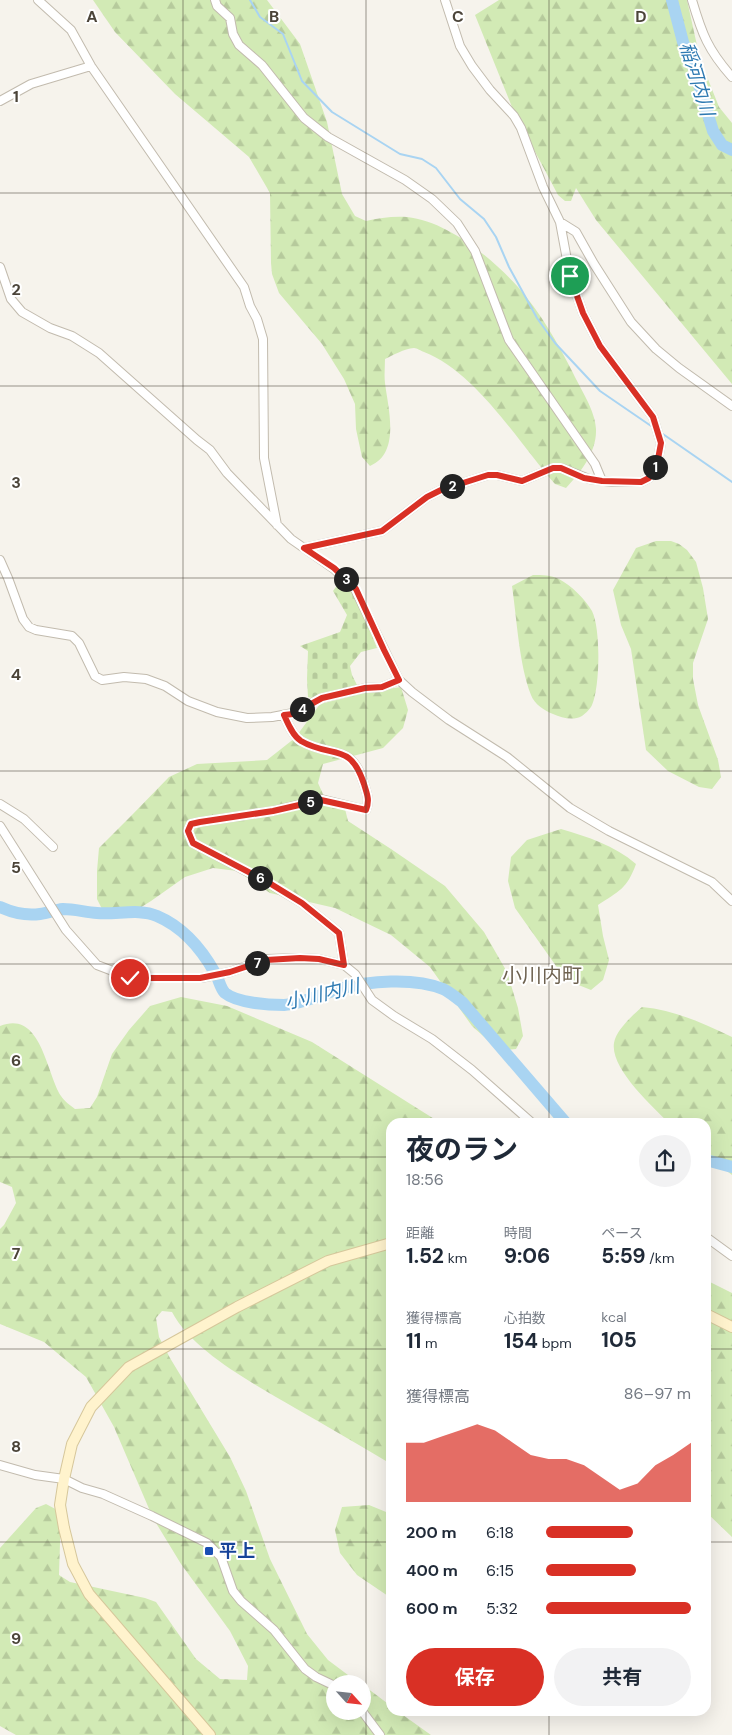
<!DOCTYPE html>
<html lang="ja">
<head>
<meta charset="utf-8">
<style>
	:root { --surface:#fff; --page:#f2f2f3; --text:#1f2937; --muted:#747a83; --accent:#d93025 }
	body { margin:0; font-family:"DM Sans","Noto Sans JP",sans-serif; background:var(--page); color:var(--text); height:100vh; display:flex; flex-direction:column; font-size:19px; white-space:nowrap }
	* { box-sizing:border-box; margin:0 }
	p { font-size:16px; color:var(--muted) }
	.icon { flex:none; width:28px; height:28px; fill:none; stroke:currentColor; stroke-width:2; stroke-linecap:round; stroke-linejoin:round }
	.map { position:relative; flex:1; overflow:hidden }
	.details { position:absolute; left:386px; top:1118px; width:325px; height:598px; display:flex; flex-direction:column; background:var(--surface); border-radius:15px; box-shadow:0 5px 20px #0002 }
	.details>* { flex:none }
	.needle { width:32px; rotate:117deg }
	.fabs { position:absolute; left:326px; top:1675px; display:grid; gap:10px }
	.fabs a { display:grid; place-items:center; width:45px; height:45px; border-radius:50%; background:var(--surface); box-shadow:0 5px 20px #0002; font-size:25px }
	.pin { position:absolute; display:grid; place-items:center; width:42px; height:42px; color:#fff; margin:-21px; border:2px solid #fff; border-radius:50%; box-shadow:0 1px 5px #0007 }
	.km { position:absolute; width:25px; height:25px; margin:-12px; border-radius:50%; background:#222; color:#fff; font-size:14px; line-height:25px; text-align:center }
	.round { display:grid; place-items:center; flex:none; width:52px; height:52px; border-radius:26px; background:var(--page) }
	.overview { display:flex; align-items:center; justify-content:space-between; height:85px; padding:0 20px }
	h1 { font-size:28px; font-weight:700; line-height:38px }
	.stats { display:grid; grid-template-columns:repeat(3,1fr); gap:8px; height:85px; padding:5px 20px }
	.stats div { display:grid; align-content:center }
	.stats b { font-size:21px; font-weight:700 }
	.stats small { font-size:14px; font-weight:400 }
	.stats p { font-size:14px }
	.chart { height:140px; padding:10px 20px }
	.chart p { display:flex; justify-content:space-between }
	.chart svg { width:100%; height:90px; margin-top:5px; fill:var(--accent); opacity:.7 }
	.cta { display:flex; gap:10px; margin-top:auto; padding:10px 20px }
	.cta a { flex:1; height:58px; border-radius:30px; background:var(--accent); color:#fff; font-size:20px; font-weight:700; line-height:58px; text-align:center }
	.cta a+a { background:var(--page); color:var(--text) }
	ul { padding:0 20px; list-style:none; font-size:16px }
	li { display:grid; grid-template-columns:80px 60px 1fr; align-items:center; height:38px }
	li i { height:12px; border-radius:6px; background:var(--accent) }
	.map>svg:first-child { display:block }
	.forest { fill:url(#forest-firs) }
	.cemetery { fill:url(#cemetery-stones) }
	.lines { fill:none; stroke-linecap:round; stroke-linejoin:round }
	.stream { stroke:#a9d4f2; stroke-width:2 }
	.river { stroke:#a9d4f2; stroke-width:12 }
	.street-casing { stroke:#c2bbae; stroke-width:10 }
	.secondary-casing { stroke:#d6c79b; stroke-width:12 }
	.street { stroke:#fff; stroke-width:8 }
	.secondary { stroke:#fff3cd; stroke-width:10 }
	.route-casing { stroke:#fff; stroke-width:10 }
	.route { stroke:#d93025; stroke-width:6 }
	.grid { fill:none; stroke:#4b4439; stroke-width:1; stroke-opacity:0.55 }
	.transit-dot { fill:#1a4fb4; stroke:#fff; stroke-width:2 }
	.labels { text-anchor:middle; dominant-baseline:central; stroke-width:4; stroke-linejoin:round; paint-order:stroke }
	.transit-label { font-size:18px; font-weight:bold; fill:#164399; stroke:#fff; text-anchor:start }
	.water-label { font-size:19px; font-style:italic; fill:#2e7ab2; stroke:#fff }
	.quarter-label { font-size:20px; fill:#6e6250; stroke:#fff }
	.grid-label { font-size:16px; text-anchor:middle; font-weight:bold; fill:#4b4439; stroke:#fff; stroke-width:4; stroke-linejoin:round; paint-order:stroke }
</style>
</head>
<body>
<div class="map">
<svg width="732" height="1735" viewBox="0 0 732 1735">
	<defs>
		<pattern id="forest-firs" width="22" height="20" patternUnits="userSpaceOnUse" patternTransform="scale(1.25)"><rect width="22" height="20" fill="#d2eab5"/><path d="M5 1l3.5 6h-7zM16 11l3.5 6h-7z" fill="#b6ca9c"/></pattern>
		<pattern id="cemetery-stones" width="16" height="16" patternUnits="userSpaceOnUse" patternTransform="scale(1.25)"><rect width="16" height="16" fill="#d2eab5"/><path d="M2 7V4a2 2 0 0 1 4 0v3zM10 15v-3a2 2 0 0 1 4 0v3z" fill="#b6ca9c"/></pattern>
	</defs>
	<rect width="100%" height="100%" fill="#f6f3ec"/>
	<path class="forest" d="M93,0H267L300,44L327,122L342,194L355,216L366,221C379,218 393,216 407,217C447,221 492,258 518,287C540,312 558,343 573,373C581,390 595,410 596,429C597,452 580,473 566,488L555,484C519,443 476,372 424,352C421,351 417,348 414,348C404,349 393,355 385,359C385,367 384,375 385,383C388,408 401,453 370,466L362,457L356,429L355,404L344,379L322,344L279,293L272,274L271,263L270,193L249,157L175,94L115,32Z
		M499,0H687L700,59L719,107L732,123V384L596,220L576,188L571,201H565L558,195L514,112L475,15Z
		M656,541H671L679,544L687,550L696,562L703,588L708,619L693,663V679L698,705L718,760L721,777L712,789L699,787L668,771L646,750L631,649L621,625L613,590L636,548Z
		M533,575C542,575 551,575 559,579C572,586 585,599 592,611C601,629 600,687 592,705C591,708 585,714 582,716C573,721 562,718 553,714C545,711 534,704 531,695C519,664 517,620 512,586Z
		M401,687L408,710L403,728L383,748L323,764L318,783L327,803L344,805L348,821L391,849L445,886L484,932L507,972L518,1008L523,1036L516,1049L504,1050L491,1043L472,1026L430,967L391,935L335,908L270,893L237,871L213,868L185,877L151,901L124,918L106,917L97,899V871L99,848L131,816L169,777L197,764L267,760L295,738L320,704L373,691Z
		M561,829C588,837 614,845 636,864C627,889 619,891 598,905L603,936L609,960L603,980L591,990L566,980L515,908L508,881L511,857L527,840Z
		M181,997L227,1006L312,1042L439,1122H391V1464C359,1445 327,1426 295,1408C256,1385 193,1352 172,1312L162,1311L156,1318L159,1337L170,1358L230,1457L246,1491L270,1559L307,1634L328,1660L360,1684H335V1711H362L363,1685L391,1706V1710H396L431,1735H16L0,1726V1548L36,1508L46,1504L61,1512L59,1575L70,1582L145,1598L156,1602L196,1659L220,1679L247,1680L248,1666L230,1631L181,1564L153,1518L114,1427L86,1377L44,1342L0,1324V1229L4,1225L16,1203L12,1187L0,1182V1026C41,1009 46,1072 61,1096C64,1101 70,1105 75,1109L90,1108L97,1097L112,1054L129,1030L150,1006Z
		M642,1007C674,1010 703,1023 732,1037V1175L706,1155V1122H668C652,1106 610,1068 614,1043C616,1030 633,1015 642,1007Z
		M706,1280L732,1293V1537L706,1512Z
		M369,1505L391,1514V1598L357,1575L340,1553L335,1530L342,1507Z"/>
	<path class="cemetery" d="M341,580L359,602L377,648L361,652L350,666L352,675L358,687L315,699L308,697L307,679L308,651L300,646L340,632L347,615L333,591Z"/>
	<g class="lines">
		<path class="stream" d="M250,0L260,17L283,34L302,81L332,112L400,154L422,159L436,168L460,199L484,219L496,237L509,267L537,318L555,343L600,391L654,428
			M660,432L732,482"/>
		<path class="river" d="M672,0L683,42L693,66L713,131L722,145L732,150
			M0,907C13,913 26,916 40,914C48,913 55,910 63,909C74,909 85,912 97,913C116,915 139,908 157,916C183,927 201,948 215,973C219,979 220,988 225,993C237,1003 269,1005 284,1005C303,1004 321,994 339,989C368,981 414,977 443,989C450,992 456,998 462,1002L565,1122
			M706,1160L732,1167"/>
		<defs>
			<path id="street" d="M38,0L71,30L91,66L244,287L250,306L257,319L263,339L264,458L277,525
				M215,0L217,6L230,18L233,34L239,45L262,65L304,118L328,137L405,180L432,199L457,223L475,251L509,340L595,464L602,481
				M692,0C702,34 708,50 732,77
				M0,101L31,84L91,66
				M560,222L576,232L594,264L631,322L656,349L679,368L732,406
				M0,267L11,299L22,312L50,328L72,336L99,353L197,440L210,450L227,473L291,539L334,569L355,589L396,674L399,680L412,692L449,720L507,757L570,808L609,831L712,882L732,901
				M304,548L382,531L427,497L441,490L488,475H497L522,481L553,468H561L589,479L612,482H641L649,478L658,459L661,443L653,417L600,346L583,313L570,276L560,222L543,187L521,128L514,116L490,90L472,66L460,46L445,0
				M0,560L8,578L23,619L29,627L36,630L72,636L79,643L95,676L102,680L124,677L146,679L165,686L188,701L217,712L247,718L272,717L293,713L322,698L365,688L382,687L399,680
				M284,715C288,724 293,736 301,741C332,759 351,741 364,784C367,794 370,800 366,810L321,799L273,811L200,822L191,824L188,831L193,843L265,881L302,903L339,933L344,965
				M0,804L24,819L53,847
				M0,826L66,930L97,965L131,978H201L230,972L266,959L300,958L319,959L344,965L355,974L372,1000L394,1016L432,1039L472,1070L531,1122
				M706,1237L732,1256
				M0,1465L35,1475L64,1479L82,1488L103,1494L152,1516L207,1543L221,1557L233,1591L241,1601L274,1630L305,1669L316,1677L335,1686
				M362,1711L380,1735"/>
			<path id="secondary" d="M706,1314L732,1327
				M210,1735L89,1594L73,1564L64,1528L60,1505L64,1479L72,1444L91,1407L129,1367L237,1307L328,1261L391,1243"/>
		</defs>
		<use href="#street" class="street-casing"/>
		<use href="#secondary" class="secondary-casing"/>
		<use href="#street" class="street"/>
		<use href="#secondary" class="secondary"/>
	</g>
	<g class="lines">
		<defs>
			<path id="route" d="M130,978H200L230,972L266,960L300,958L319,959L344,965L339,933L302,903L266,881L193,843L188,831L191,824L200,822L273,811L321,800L366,810C370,800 367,794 364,784C350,741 332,759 301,741C293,736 288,724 284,715L293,714L322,698L365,688L382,687L399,680L384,650L356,589L334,568L304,548L382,531L427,497L441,490L488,475H497L522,481L553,468H561L584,478L602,481L641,482L649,478L658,459L661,443L653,417L600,346L583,313L570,276"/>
		</defs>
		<use href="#route" class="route-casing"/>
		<use href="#route" class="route"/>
	</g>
	<path class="grid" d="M183,0V1735M366,0V1735M549,0V1122M0,193H732M0,386H732M0,578H732M0,771H732M0,964H732M0,1157H391M706,1157H732M0,1349H391M706,1349H732M0,1542H391M706,1542H732M549,1710V1735"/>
	<rect class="transit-dot" x="204" y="1546" width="10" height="10" rx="2.5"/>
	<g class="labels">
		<g class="transit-label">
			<text x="219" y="1551">平上</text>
		</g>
		<g class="water-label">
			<text transform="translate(697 79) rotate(73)">稲河内川</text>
			<text transform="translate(322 994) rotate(-13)">小川内川</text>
		</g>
		<g class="quarter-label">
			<text x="542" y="975">小川内町</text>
		</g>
	</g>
	<g class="grid-label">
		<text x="92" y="22">A</text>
		<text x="274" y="22">B</text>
		<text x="458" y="22">C</text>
		<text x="641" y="22">D</text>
		<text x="16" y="102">1</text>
		<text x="16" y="295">2</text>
		<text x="16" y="488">3</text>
		<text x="16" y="680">4</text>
		<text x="16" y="873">5</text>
		<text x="16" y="1066">6</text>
		<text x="16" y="1259">7</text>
		<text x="16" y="1452">8</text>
		<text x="16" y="1644">9</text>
	</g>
</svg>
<div class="fabs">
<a><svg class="needle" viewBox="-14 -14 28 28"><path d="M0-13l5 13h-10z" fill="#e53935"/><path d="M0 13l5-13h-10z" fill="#747a83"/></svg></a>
</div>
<div class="pin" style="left:570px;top:276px;background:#1e9e55"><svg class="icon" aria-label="arrive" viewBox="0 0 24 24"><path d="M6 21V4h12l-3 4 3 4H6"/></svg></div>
<div class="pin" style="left:130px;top:978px;background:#d93025"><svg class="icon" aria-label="check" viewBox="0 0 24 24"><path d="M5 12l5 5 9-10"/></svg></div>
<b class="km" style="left:655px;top:467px">1</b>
<b class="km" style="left:452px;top:486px">2</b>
<b class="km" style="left:346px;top:579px">3</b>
<b class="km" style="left:302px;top:709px">4</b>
<b class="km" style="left:310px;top:802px">5</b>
<b class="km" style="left:260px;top:878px">6</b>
<b class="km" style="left:257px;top:963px">7</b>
<section class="details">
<div class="overview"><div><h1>夜のラン</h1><p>18:56</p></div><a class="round"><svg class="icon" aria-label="share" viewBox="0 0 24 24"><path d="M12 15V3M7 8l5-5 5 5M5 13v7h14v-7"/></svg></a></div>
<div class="stats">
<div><p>距離</p><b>1.52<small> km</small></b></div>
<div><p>時間</p><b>9:06</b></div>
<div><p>ペース</p><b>5:59<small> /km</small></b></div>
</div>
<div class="stats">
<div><p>獲得標高</p><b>11<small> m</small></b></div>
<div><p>心拍数</p><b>154<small> bpm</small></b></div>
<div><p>kcal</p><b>105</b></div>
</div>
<div class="chart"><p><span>獲得標高</span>86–97 m</p>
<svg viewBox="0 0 160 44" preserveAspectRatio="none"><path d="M0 44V15L10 15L20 12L30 9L40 6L50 9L60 15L70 21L80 23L90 23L100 26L110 32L120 38L130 35L140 26L150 21L160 15V44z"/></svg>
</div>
<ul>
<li><b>200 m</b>6:18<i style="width:60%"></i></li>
<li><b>400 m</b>6:15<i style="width:62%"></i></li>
<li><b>600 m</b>5:32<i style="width:100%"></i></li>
</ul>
<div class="cta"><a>保存</a><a>共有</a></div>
</section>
</div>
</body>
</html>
